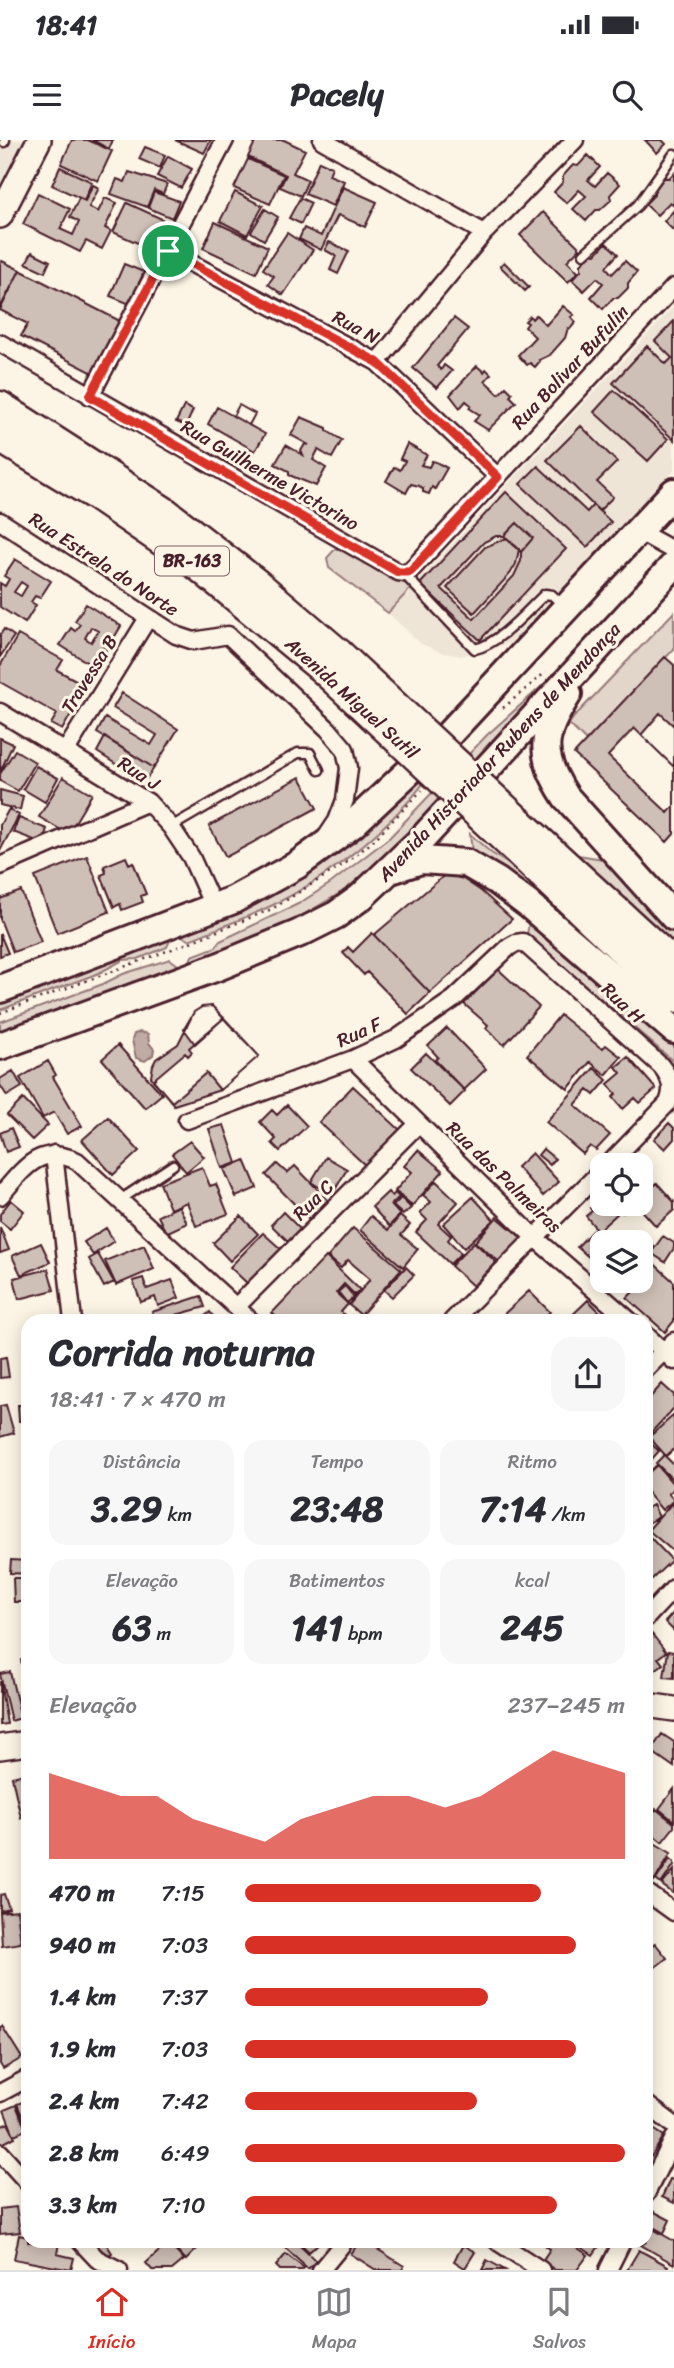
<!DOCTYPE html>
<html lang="pt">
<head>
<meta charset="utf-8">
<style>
	:root { --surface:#fff; --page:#f7f7f7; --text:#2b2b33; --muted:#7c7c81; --line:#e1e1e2; --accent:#d93025 }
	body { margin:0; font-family:Sriracha,sans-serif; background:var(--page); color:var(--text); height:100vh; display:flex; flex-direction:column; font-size:26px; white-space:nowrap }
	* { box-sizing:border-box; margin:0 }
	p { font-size:23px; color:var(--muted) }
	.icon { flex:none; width:38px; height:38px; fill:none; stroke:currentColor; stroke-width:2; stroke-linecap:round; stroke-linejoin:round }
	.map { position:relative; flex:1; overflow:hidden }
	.details { position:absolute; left:21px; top:1174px; width:632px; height:934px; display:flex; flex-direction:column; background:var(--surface); border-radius:21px; box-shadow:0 4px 18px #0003 }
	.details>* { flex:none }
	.buttons { position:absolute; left:590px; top:1013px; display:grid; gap:14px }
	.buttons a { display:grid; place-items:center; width:63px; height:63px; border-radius:14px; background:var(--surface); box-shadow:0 4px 18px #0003; font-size:35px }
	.pin { position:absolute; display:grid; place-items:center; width:60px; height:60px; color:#fff; margin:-30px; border:4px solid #fff; border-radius:50%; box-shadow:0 2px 7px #0007 }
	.round { display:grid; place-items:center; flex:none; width:74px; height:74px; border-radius:21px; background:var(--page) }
	.headline { display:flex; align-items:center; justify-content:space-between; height:119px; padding:0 28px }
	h1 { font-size:38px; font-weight:700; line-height:52px }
	.metrics { display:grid; grid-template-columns:repeat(3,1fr); gap:10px; height:119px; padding:7px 28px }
	.metrics div { display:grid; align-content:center; border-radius:18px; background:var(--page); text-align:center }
	.metrics b { font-size:35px; font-weight:700 }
	.metrics small { font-size:19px; font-weight:400 }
	.metrics p { font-size:19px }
	.chart { height:196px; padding:14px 28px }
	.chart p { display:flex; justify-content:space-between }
	.chart svg { width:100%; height:126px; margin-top:7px; fill:var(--accent); opacity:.7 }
	ul { padding:0 28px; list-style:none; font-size:23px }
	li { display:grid; grid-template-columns:112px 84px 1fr; align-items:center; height:52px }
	li i { height:18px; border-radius:9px; background:var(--accent) }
	.status { display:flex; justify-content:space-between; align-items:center; height:49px; padding:0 35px; background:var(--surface); direction:ltr }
	.status svg { height:19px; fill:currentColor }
	header { display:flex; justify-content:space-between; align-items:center; height:91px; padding:0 28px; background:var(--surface); font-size:32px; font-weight:700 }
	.tab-bar { display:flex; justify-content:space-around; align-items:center; height:98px; border-top:2px solid var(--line); background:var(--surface); font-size:19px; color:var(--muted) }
	.tab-bar a { display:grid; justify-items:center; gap:4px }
	.tab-bar .on { color:var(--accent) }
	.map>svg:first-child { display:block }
	.built { fill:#eee5d7 }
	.green { fill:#e2d5ca; stroke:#967a7a; stroke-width:2 }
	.water { fill:#c0aca5; stroke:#917474; stroke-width:2 }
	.building { fill:#cfc0b7; stroke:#4a1f2b; stroke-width:2; fill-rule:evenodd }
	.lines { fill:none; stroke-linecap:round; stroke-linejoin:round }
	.lane-casing { stroke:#4a1f2b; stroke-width:13 }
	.street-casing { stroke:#4a1f2b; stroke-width:21 }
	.secondary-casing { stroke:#4a1f2b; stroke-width:28 }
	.primary-casing { stroke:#4a1f2b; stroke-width:32 }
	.highway-casing { stroke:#4a1f2b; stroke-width:35 }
	.path { stroke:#4a1f2b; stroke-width:2.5; stroke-dasharray:2 5; stroke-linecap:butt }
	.lane { stroke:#fcf5e5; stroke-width:8 }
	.street { stroke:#fcf5e5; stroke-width:16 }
	.secondary { stroke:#fcf5e5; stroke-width:23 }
	.primary { stroke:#fcf5e5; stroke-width:26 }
	.highway { stroke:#fcf5e5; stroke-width:30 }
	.highway-bridge-casing { stroke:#4a1f2b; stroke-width:35; stroke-linecap:butt }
	.highway-bridge { stroke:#fcf5e5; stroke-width:30 }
	.route-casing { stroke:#fff; stroke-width:14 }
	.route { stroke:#d93025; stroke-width:9 }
	.labels { text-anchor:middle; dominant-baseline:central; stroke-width:6; stroke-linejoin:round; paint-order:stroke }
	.shield { fill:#fcf5e5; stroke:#7f5f63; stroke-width:2 }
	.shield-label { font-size:18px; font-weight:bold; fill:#4a1f2b }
	.street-label { font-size:19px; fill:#4a1f2b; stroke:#fcf5e5 }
</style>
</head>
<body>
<div class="status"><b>18:41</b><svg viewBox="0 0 49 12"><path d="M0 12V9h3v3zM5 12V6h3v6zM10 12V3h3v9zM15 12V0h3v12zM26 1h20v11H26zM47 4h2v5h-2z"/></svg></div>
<header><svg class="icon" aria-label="menu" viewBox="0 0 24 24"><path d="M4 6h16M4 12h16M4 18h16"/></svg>Pacely<svg class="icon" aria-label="search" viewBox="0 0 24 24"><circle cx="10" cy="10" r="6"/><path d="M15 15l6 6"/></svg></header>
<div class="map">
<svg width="674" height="2130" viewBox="0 0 674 2130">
	<rect width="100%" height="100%" fill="#fcf5e5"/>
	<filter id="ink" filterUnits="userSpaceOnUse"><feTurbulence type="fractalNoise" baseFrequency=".0143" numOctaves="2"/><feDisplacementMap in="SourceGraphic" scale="14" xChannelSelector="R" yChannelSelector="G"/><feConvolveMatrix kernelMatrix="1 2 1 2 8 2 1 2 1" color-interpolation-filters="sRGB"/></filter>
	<g filter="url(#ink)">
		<path class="built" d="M0,0H27L0,49Z
			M674,166V331L512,503L461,516L443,513L421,504L388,473Z"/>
		<path class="green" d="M335,409L345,410L412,447L388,473L329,428L327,418Z
			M674,472V509L586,601L569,584L574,577Z
			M610,475L437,666L388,715L342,752L291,782L189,823L192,816L216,807L220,801L298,764L331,743L390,697L487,595L552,537Z
			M456,600C441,620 426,641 410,660C372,701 324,740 273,765C246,778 217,789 189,800L180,795L216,780L338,711L397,661Z
			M470,694L490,712L528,737L634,838L472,713Z
			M572,714L609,720L674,789V813Z
			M530,775L674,895V922L527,795Z
			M171,798L167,807L138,819L123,820L99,833L0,870V863Z
			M170,819L178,825H182L0,892V882L103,844L123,834Z"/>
		<path class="water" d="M140,892L148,894L149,903L154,909L153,915L145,921L136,918L132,900L134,894Z"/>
		<path class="building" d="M72,0H88L112,11L98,41L61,24Z
			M92,0H113L109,9Z
			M175,0H211L204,13Z
			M256,0H284L305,10L293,33L308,40L301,56L280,47L286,35L248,17Z
			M645,0H662L666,4L657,13Z
			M145,7L165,15L160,28L139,19Z
			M588,15L600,27L588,40L595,46L607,33L620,44L610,55L611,60L600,70H596L586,81L573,69L586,56L579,50L567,63L554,52L563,42V36L573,25L578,26Z
			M168,16L192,29L181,48L157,36Z
			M248,19L284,35L270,64L234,48Z
			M319,21L332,27L329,35L344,41L333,66L305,54Z
			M60,27L92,42L84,60L52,45Z
			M129,32L167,44L163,54L154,50L147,67L111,54L117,39L125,42Z
			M674,33V66L670,62L657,75L645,64L654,55V48L664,38H669Z
			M93,45L99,48L89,67L98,72L105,58L117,63L105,88L111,91L102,109L86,101L80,112L23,84L38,53L70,69L60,89L73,95L79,82L70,77L79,58L85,61Z
			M343,47L377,62L365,87L338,75L321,110L299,99L304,88L321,96Z
			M154,52L179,61L172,78L148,68Z
			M235,52L263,66L247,95L220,81Z
			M300,58L311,63L301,84L289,78Z
			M127,63L162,79L149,108L113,92Z
			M265,69L278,77L264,100L251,92Z
			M674,70V91L664,81Z
			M543,72L580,108L567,121L578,132L568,142L520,95Z
			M215,82L268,107L256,133L203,108Z
			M287,93L313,110L283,155L268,144L274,136L263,129Z
			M329,102L349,111L338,134L330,130L336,116L325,110Z
			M606,103L618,114L606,127L612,134L625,121L637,132L628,143V148L618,158H613L603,169L591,157L603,143L597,138L584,151L572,140L581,130V124L590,113L596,114Z
			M32,112L50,121L45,132L26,123Z
			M2,121L20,130L0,168V125Z
			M504,122L529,147L525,151L500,126Z
			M124,124L144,132L130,164L110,156Z
			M20,130L120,181L93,233L21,196L28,184L0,170Z
			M563,166L574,175L571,177L576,182L570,189L568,188L565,198L550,215L539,220L540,221L535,227L530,223L527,225L518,215L535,197L525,187L528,183L525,181L530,176L532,179L536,175L546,185Z
			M454,178L468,189L437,226L441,230L444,225L452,231L437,248L413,228Z
			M674,181V300L613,243L647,206L666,224L672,218L655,201Z
			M477,226L484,232L486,229L491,234L485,241L499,254L506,247L512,253L510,256L516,262L488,290L474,281L480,275L469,268L471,265L466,261L460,268L450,255Z
			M614,250L668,299L648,321L594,272Z
			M239,265L255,274L249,285L265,294L255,311L208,284L217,267L233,276Z
			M239,265L255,274L249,285L233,276Z
			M184,266L193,270L186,286L176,282Z
			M301,277L327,288V291L342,300L332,318L318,310L313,320L326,328L316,346L289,335V331L275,324L286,305L303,315L301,311L305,304L309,305L291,295Z
			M581,286L617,322L597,342L613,357L599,371L547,320Z
			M407,304L427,315L421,325L429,327L432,321L436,322L447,328L435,349L432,347L429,354L423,352V348L419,346L411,344L406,353L386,341L393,329L395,327L400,330L405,321L400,319Z
			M538,326L587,372L593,365L611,382L587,407L520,344Z
			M506,352L566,409L480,500L420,444Z
			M517,383L533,398L521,412V421L514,436L474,479L441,448L484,402L496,396H504Z
			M517,383L533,398L521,412L504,396Z
			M507,398L519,409L516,424L510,434L474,473L447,448L485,407Z
			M15,419L51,441L40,458L35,456L31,462L36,465L25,483L0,467V443L5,446L9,439L4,436ZM21,442L27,446L21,456L14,452Z
			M86,464L121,486L111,503L106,501L102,507L106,510L96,528L60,505L71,488L75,491L80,484L75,481ZM91,487L98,491L91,502L85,498Z
			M4,489L14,496L0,517V495Z
			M18,495L63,520L57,530L87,546L62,590L51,584L57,574L0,542V526Z
			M665,517L674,525V694L667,702L574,614Z
			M122,553L178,589L154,628L97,593L105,578L151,605L157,595L113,568Z
			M660,573L674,586V627L641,595Z
			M634,588L674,627V666L668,673L608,616Z
			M105,597L154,628L144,642L97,612Z
			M0,598L13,604L0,632Z
			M15,610L35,622L18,651L0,641V634Z
			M36,626L58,638L45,662L23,649Z
			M63,637L92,654L68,694L39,677Z
			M300,637L317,668L226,717L209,686Z
			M0,650L23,656L20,670L0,665Z
			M9,669L19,675L0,711V685Z
			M19,678L47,689L42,703L13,692Z
			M87,716L109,772L57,793L35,737Z
			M126,717L129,724L133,722L146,754L141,756L143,762L122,770L120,764L114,767L101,735L106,733L104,726Z
			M446,734L463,739L481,751L512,779L430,853L374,795Z
			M21,751L41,802L13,812L0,779V759Z
			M372,793L430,853L408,874L367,832L364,835L343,813L348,807L353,812Z
			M0,794L8,813L0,816Z
			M498,829L539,867L504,905L486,888L488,885L464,864Z
			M212,866L259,916L220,950L174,965L151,937L153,925L156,919L178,904L194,872L202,867Z
			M212,866L224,878L195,904L184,889L194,872L202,867Z
			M560,875L602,909L606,905L621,917L606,935L590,922L568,949L527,915Z
			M224,878L259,916L220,950L206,933L172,962L153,940L185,913L188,916L192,912L189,908Z
			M447,888L486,929L464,950L435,920L438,917L428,906Z
			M118,905L162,954L145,968L102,919Z
			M426,913L465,951L450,966L411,928Z
			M628,917L656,949L640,963L635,958L623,969L613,957L616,954L608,944L621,933L616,927Z
			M48,921L56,935L53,937L82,986L67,994L54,972L43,978L20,938Z
			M594,928L607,940L594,955L588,950L575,965L610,995L596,1010L590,1006L583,1014L546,982Z
			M13,931L22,947L7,956L0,945V939Z
			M353,946L400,990L366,1026L319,982Z
			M23,959L48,985L32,1000L7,975Z
			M287,965L307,986L280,1011L272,1003L276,999L260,982L272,970L277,975Z
			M108,977L139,1011L113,1035L82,1000Z
			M669,983L674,988V999L665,1009L654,999Z
			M224,985L237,1023L222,1028L209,989Z
			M11,988L19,1007L6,1012L0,993Z
			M190,1001L204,1017L186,1032L172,1014Z
			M543,1009L555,1019L550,1025L538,1015Z
			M418,1010L443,1031L412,1066L395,1051L412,1032L404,1026Z
			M532,1013L559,1042L543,1056L517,1027Z
			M326,1017L347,1029L332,1055L311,1042Z
			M245,1020L257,1048L236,1057L224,1029Z
			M277,1024L287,1033L295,1026L328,1060L309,1079L266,1035Z
			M202,1027L210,1046L216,1044L228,1074L196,1086L187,1062L170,1069L160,1043Z
			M640,1040L650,1050L657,1043L674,1062V1070L656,1086L636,1064H640Z
			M436,1041L458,1062L438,1084L451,1096L448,1100L461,1113L450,1124L416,1092L427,1080L420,1073L431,1062L423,1055Z
			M388,1052L392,1056L395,1053L399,1057L391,1065L400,1075L389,1086L372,1067Z
			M473,1057L494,1080L464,1108L443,1084Z
			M401,1058L411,1068L403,1075L393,1066Z
			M602,1059V1064H608L617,1074L598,1091L586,1076L592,1071L590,1068Z
			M11,1060L24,1071L10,1089L0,1081V1074Z
			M614,1064H628L630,1067L623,1073Z
			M179,1066L187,1083L166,1093L158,1076Z
			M283,1072L304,1093L293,1106L271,1085Z
			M241,1076L258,1094L230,1121L213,1103Z
			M371,1076L388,1090L400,1076L410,1085L401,1095L418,1109L403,1127L360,1090Z
			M497,1077L523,1099L502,1124L475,1102Z
			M0,1087L9,1110L0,1113Z
			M106,1088L114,1101L93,1115L84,1102Z
			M353,1088L401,1129L361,1175L349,1165L370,1139L348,1120L341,1128L328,1117Z
			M594,1089L609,1102H602V1123L599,1126L577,1107Z
			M263,1093L282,1110L249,1145L230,1127Z
			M636,1094L655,1107L645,1121L640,1118V1102H631Z
			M663,1096L674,1103V1108L665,1122L651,1113Z
			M474,1102L496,1122L473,1146L451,1126Z
			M41,1103L50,1122L21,1135L12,1116Z
			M144,1105L154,1129L116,1145L105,1121Z
			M98,1114L114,1142L104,1147L89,1119Z
			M326,1117L360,1150L355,1155L344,1144L336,1153L348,1164L341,1172L351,1181H281L272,1173Z
			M649,1119L674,1142V1181L665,1192L627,1158L637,1148L629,1141H640V1128Z
			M406,1127L414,1135L392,1157L384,1150Z
			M48,1129L54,1150L19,1159L14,1138Z
			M143,1138L147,1149L172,1140L179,1158L158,1166L155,1157L141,1162L133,1141Z
			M345,1146L354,1157L347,1163L338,1152Z
			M529,1151L550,1172L540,1181H511L504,1174Z
			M201,1156L205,1167L176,1175L178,1181H155L152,1172Z
			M588,1160L601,1173L592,1181H566Z
			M210,1172L217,1181H199Z
			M6,1217L9,1237L0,1238V1218Z
			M662,1244L674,1255V1268L646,1298V1262Z
			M6,1265L14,1293L0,1297V1266Z
			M18,1265H28V1281H19Z
			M674,1275V1309L666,1316L649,1297Z
			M646,1299L659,1311L651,1320L646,1316Z
			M664,1315L674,1325V1341L656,1323Z
			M657,1325L674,1345V1349L668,1353L674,1360L662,1370L646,1351V1335Z
			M25,1347H28V1372H24Z
			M674,1361V1412L648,1390Z
			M653,1365L659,1377L646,1384V1369Z
			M646,1393L672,1420L651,1440L646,1434Z
			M11,1420L28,1421V1434L10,1433Z
			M13,1438H23L24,1462H14Z
			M674,1472V1491L665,1482Z
			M652,1494L666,1512L658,1518L663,1524L651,1533L646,1528V1498Z
			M668,1511L674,1512V1538L664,1537Z
			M28,1519V1556L21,1520Z
			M10,1532L21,1578L11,1581L0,1534Z
			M0,1541L7,1584L0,1585Z
			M662,1594L674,1602V1627L651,1611Z
			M28,1633V1676L21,1678L12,1637Z
			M674,1649V1681L659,1669Z
			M656,1669L674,1683V1687L662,1702L646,1689V1682Z
			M656,1704L671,1713L654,1742L646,1738V1722Z
			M670,1719L674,1722V1725L661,1744L656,1740Z
			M674,1730V1754L662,1745Z
			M4,1754L9,1768L0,1771V1755Z
			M17,1770L21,1803L2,1806L0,1772Z
			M655,1803L667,1818L646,1834V1810Z
			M2,1886L22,1918L3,1929L0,1924V1887Z
			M28,1960V1984L26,1985L17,1964Z
			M16,1965L26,1990L14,1995L4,1970Z
			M8,1983L15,1997L0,2005V1987Z
			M646,1984L664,1996L651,2017L646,2015Z
			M670,2039L674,2040V2063L662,2057Z
			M16,2067L20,2092L0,2094V2069Z
			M649,2069L670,2080L664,2093L646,2083Z
			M651,2088L674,2101V2124L641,2105L646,2102Z
			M19,2095L28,2097V2102L59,2103L57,2114L74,2118L71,2130L14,2119Z
			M105,2102L112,2113L102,2119L91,2103Z
			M172,2102H190L197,2109L186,2120L170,2103Z
			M279,2102H296L316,2121L308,2129Z
			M299,2102H320L309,2112Z
			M359,2102H366L404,2126L402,2130H376L351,2114Z
			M549,2102H569L588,2115L577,2130H555L542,2121L550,2109L546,2106Z
			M573,2102H602L593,2115Z
			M168,2103L184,2120L172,2130H152L146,2123Z
			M463,2105L475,2112L465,2128L454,2121Z
			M639,2110L668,2126L666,2130H627Z
			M286,2114L304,2128L302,2130H280L276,2126Z
			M487,2120L505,2130H482Z"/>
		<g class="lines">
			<defs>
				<path id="lane" d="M4,2L5,0
					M584,114L638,65L674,14
					M403,433L475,509C499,504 527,471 545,454L552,455L564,466
					M171,687L298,613H310L319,630
					M120,1060L173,1025"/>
				<path id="street" d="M322,0L484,93
					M168,111L377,222L498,337
					M0,203L398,432L405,433L411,430L674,147
					M377,222L484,93L575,0
					M90,256L225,0
					M0,381L176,495L194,501L228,495L328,589L345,609L349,628L345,660L337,681L327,696
					M638,391L674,411
					M0,572L148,662L171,687L191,717L214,768
					M65,612L148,478
					M0,726L148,662
					M353,919L534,1097L630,1181
					M187,980L353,919L396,899L454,859L509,807L516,803L523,802L661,926C671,938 674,949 668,963L607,1026
					M54,1014L73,1181
					M0,1056C23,1030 39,1003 77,1021L251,1181
					M237,1166L418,984
					M452,1181L602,1030
					M646,1195L674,1221
					M646,1229L674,1201
					M646,1478L674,1448
					M646,1752L674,1772
					M0,1953L28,1938
					M646,1964L674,1985
					M0,2012L28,2043
					M646,2054L674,1998
					M81,2102L97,2119L119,2130
					M498,2102L541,2130
					M321,2130L344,2102
					M608,2130L622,2102"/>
				<path id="secondary" d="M0,76L39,0
					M646,1565L674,1569
					M0,1607L28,1603"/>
				<path id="primary" d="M568,554C541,596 538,614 566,657L674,777
					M394,729L421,720L466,723L497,741L529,765L674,890
					M0,849L233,760L297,725L352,685L448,595L674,352
					M0,906L220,826L300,793L336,775L361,757L422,699L674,425"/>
				<path id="highway" d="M0,267L165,373L256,444L338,514
					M0,297L98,356L196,423L324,529
					M519,683L674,825
					M506,699L674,857"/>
			</defs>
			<use href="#lane" class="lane-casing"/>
			<use href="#street" class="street-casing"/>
			<use href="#secondary" class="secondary-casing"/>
			<use href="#primary" class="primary-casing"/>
			<use href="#highway" class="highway-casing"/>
			<path class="path" d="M503,568L546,532
				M0,873L183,805L272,769L346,723L372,702L422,650"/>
			<use href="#lane" class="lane"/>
			<use href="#street" class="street"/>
			<use href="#secondary" class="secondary"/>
			<use href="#primary" class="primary"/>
			<use href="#highway" class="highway"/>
			<defs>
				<path id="highway-bridge" d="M338,514L519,683
					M324,529L506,699"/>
			</defs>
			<use href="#highway-bridge" class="highway-bridge-casing"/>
			<use href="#highway-bridge" class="highway-bridge"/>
		</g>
	</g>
	<g class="lines" filter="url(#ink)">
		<defs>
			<path id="route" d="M168,111L377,222L498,337L410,432H398L90,256Z"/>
		</defs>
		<use href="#route" class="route-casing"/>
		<use href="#route" class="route"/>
	</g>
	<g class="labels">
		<rect class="shield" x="155" y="406.5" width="74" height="29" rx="5"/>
		<g class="shield-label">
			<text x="192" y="421">BR-163</text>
		</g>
		<g class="street-label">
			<text transform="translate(356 187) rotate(28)">Rua N</text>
			<text transform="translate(570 227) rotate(-47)">Rua Bolivar Bufulin</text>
			<text transform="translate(270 335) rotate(30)">Rua Guilherme Victorino</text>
			<text transform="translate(104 424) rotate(33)">Rua Estrela do Norte</text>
			<text transform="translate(89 534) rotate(-58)">Travessa B</text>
			<text transform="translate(352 558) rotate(42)">Avenida Miguel Sutil</text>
			<text transform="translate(499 612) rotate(-47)">Avenida Historiador Rubens de Mendonça</text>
			<text transform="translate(139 633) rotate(33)">Rua J</text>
			<text transform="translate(623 863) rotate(43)">Rua H</text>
			<text transform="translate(359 892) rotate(-24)">Rua F</text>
			<text transform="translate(504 1037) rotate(44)">Rua das Palmeiras</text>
			<text transform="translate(313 1060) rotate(-45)">Rua C</text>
		</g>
	</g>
</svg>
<div class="buttons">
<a><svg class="icon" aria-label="locate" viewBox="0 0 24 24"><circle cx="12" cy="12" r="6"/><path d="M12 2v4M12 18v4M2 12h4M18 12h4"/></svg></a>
<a><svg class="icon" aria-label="layers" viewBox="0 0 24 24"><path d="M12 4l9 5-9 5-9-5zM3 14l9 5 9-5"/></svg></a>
</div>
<div class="pin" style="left:168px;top:111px;background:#1e9e55"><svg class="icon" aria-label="arrive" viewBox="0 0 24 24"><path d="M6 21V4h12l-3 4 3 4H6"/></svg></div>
<section class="details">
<div class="headline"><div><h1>Corrida noturna</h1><p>18:41 · 7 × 470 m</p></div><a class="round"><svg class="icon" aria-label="share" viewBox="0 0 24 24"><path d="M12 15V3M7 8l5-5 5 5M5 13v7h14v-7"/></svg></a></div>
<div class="metrics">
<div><p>Distância</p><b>3.29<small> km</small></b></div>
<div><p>Tempo</p><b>23:48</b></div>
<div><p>Ritmo</p><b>7:14<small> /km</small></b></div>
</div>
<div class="metrics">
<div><p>Elevação</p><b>63<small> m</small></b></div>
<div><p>Batimentos</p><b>141<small> bpm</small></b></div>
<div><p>kcal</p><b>245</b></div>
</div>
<div class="chart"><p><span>Elevação</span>237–245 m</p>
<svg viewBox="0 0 160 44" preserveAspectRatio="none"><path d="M0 44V14L10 18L20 22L30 22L40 30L50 34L60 38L70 30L80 26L90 22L100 22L110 26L120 22L130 14L140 6L150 10L160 14V44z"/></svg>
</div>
<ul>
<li><b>470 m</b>7:15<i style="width:78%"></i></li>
<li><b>940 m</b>7:03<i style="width:87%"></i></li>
<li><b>1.4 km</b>7:37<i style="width:64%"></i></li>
<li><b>1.9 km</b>7:03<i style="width:87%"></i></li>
<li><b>2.4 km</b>7:42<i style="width:61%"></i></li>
<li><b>2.8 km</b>6:49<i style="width:100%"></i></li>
<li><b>3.3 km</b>7:10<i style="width:82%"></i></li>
</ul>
</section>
</div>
<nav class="tab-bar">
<a class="on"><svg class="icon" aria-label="home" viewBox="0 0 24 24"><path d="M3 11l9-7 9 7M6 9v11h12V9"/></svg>Início</a>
<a><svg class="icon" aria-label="map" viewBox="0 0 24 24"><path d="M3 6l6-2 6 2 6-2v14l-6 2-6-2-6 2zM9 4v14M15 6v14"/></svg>Mapa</a>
<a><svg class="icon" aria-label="saved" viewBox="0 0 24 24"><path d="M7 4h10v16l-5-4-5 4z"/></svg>Salvos</a>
</nav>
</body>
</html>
